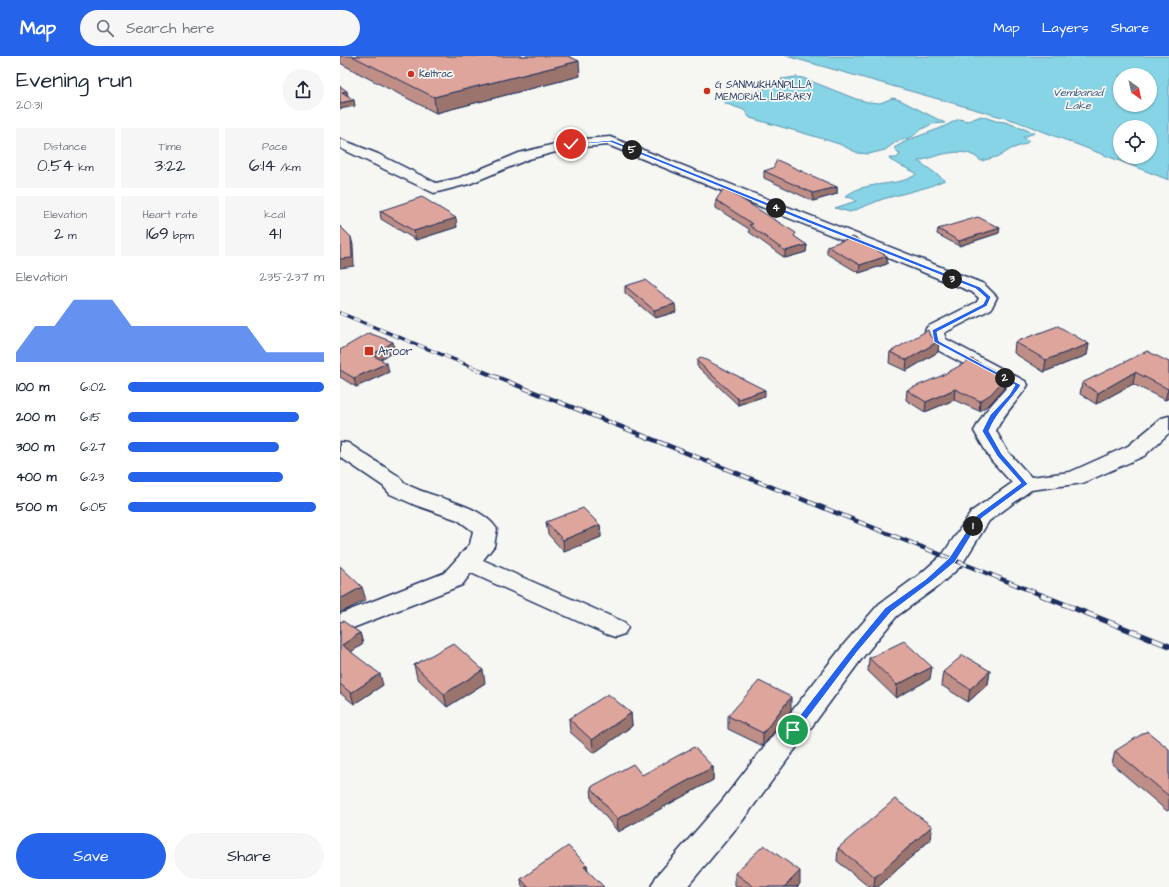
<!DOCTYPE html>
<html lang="en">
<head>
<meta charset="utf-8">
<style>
	:root { --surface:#fff; --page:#f6f6f7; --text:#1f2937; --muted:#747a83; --accent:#2563eb }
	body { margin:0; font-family:"Architects Daughter",sans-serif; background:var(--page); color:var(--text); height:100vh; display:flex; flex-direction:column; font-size:15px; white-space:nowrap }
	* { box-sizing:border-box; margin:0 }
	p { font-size:13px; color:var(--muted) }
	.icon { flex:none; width:22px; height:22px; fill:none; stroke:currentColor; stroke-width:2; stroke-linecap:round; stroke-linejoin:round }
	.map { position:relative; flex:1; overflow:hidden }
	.sheet { display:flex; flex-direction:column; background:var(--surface); width:340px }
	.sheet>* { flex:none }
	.needle { width:26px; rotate:147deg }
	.buttons { position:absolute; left:773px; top:12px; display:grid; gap:8px }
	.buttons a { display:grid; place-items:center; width:44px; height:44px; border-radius:50%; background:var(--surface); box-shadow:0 1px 3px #0004; font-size:20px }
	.pin { position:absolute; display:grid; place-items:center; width:34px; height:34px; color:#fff; margin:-17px; border:2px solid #fff; border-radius:50%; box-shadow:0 1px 4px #0007 }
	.km { position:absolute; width:20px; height:20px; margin:-10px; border-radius:50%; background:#222; color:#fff; font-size:11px; line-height:20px; text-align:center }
	.round { display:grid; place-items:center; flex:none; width:42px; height:42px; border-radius:21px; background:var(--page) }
	.head { display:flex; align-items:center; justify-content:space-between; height:68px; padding:0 16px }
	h1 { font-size:22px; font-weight:600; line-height:30px }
	.figures { display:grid; grid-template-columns:repeat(3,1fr); gap:6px; height:68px; padding:4px 16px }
	.figures div { display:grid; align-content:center; border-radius:0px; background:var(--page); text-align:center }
	.figures b { font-size:17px; font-weight:600 }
	.figures small { font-size:11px; font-weight:400 }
	.figures p { font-size:11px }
	.chart { height:112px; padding:8px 16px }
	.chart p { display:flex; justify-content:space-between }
	.chart svg { width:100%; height:72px; margin-top:4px; fill:var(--accent); opacity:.7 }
	.button { display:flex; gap:8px; margin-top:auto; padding:8px 16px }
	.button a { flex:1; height:46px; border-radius:24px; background:var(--accent); color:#fff; font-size:16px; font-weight:600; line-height:46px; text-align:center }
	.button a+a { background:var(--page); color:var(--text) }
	ul { padding:0 16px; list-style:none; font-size:13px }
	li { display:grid; grid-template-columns:64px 48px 1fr; align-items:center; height:30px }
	li i { height:10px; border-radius:5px; background:var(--accent) }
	header { display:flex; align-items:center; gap:24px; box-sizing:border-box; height:56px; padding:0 20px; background:var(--accent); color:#fff }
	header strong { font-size:19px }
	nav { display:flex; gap:22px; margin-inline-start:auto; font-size:14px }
	.search { width:280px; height:36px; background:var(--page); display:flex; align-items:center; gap:10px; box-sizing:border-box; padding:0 14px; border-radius:22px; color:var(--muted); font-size:15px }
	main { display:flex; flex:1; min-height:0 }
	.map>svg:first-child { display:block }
	.water { fill:#86d4e5; stroke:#5b92af; fill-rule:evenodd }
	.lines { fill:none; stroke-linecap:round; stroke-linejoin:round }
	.minor-casing { stroke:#1b2f5e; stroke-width:3 }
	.minor { fill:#f6f6f2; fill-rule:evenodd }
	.rail-far2-casing { stroke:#1b2f5e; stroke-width:3.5 }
	.rail-far1-casing { stroke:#1b2f5e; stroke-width:4.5 }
	.rail-casing { stroke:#1b2f5e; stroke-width:5.5 }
	.rail-far2 { stroke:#f6f6f2; stroke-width:2.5; stroke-dasharray:7; stroke-linecap:butt }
	.rail-far1 { stroke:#f6f6f2; stroke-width:3; stroke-dasharray:9; stroke-linecap:butt }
	.rail { stroke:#f6f6f2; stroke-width:4; stroke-dasharray:12; stroke-linecap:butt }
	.wall { fill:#bf8e86; stroke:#1b2f5e }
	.shaded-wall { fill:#9b746d; stroke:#1b2f5e }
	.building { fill:#dea59c; stroke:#1b2f5e }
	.route { fill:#2563eb; stroke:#fff }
	.poi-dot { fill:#c8321e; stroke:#f6f6f2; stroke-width:1.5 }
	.labels { text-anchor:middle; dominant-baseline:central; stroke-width:3.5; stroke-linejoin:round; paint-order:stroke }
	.far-poi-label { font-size:10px; fill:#1b2f5e; stroke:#f6f6f2; text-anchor:start }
	.far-water-label { font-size:11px; font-style:italic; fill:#365880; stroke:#f6f6f2 }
	.poi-label { font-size:12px; fill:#1b2f5e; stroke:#f6f6f2; text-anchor:start }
</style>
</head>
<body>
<header>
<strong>Map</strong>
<div class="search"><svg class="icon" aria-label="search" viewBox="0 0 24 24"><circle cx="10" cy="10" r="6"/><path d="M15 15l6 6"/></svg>Search here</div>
<nav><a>Map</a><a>Layers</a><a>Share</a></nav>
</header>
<main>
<section class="sheet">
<div class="head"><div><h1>Evening run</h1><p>20:31</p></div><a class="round"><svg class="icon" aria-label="share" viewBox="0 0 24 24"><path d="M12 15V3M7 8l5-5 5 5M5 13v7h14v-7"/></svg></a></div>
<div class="figures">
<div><p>Distance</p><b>0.54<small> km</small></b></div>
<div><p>Time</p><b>3:22</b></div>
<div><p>Pace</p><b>6:14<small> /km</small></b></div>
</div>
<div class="figures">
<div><p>Elevation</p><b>2<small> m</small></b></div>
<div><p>Heart rate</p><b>169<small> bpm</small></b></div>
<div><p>kcal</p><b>41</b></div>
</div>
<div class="chart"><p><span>Elevation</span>235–237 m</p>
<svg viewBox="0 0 160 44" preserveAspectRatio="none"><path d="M0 44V38L10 22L20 22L30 6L40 6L50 6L60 22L70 22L80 22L90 22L100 22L110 22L120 22L130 38L140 38L150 38L160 38V44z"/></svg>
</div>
<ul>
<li><b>100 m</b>6:02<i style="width:100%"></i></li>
<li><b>200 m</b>6:15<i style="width:87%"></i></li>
<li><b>300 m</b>6:27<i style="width:77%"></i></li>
<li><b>400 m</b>6:23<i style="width:79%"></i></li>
<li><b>500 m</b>6:05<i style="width:96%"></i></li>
</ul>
<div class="button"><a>Save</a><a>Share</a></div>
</section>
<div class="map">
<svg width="829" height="831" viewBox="0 0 829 831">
	<rect width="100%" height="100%" fill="#f6f6f2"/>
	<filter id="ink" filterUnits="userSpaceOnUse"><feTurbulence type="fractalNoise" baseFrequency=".025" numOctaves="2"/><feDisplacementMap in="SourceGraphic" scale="8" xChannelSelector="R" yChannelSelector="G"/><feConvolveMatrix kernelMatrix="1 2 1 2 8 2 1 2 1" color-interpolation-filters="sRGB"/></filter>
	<g filter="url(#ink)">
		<path class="water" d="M446,0H829V124L676,65ZM780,19H810V49H780ZM780,71H810V101H780Z
			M456,21L463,22L516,43L528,46L540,47L553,42L560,44L605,67L592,68L580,74L572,81L556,86L545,94L529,98L518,97L499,88L477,81L410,62L404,54L384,47L385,43L422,34L429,29L442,26L441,23Z
			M641,60L656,65L665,66L695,77L683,81L689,85L685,88L671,93L660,100L641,105C624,88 599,100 578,105L605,124L588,131L543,143L510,156L495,152L516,145L512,142L505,141C524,124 552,132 574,120L576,117L550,104L549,102H557L560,98L554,92L568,84L601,72L619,63L628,65Z"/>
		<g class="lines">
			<defs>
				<path id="minor" d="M270,81L644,228L657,241L651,253L604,277L606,283L685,325L688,329C678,345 663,358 656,375L668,396L691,421L730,416L788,390L822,362L829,360V377L804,400L743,427L691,434L649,465L621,510L597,531L557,560L523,601L403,764L347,831H311L316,821L381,746L505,587L539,548L579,519L603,498L632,455L672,427L651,404L634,375L645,356L667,331L590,290L585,275L587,271L637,246L639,242L632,236L268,89L231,92L189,103L129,128L94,137L0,92V83L38,98L96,127L119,122L179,97L231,84Z
					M0,386L8,387C24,398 40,408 57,419C61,422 63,427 68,429C94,443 140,447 157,473L154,490L143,504L284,566L288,572L284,578L275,581L266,578L131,517L122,529L0,577V558L104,517L130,488L133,475L118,464L75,449L50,438L43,430L0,401Z"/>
			</defs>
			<use href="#minor" class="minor-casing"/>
			<use href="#minor" class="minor"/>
			<defs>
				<path id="rail-far2" d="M0,257L137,313"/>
				<path id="rail-far1" d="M134,312L704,540"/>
				<path id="rail" d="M701,539L829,590"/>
			</defs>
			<use href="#rail-far2" class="rail-far2-casing"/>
			<use href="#rail-far1" class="rail-far1-casing"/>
			<use href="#rail" class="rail-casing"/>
			<use href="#rail-far2" class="rail-far2"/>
			<use href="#rail-far1" class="rail-far1"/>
			<use href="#rail" class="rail"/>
		</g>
		<path class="wall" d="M0,0H228L240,20L96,57L22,19L0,7Z
			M424,115L497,131V138L473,145L424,122Z
			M376,144L456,182L467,189L466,196L445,202L409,176V173L376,152Z
			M40,155L117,171L76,184L41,163Z
			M598,173L659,177L619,190L597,178Z
			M487,190L547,200V208L519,217L487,198Z
			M285,230L336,256L315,262L285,237Z
			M590,280L599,285L598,296L566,315L549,307L550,296Z
			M675,286L749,288L747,299L704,316L674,297Z
			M0,294L55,295L41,303L49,316L16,331L0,321Z
			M357,305L425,340L398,349L357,310Z
			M829,306V342L825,344L793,328L756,348L740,338L742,327Z
			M665,331L650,348L639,355L614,344L585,356L566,344L567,334Z
			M206,466L260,469L261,481L224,496L208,478Z
			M0,566L20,577L23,588L11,596L43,629L14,648L0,637Z
			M529,602L590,623L556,642L528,615Z
			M74,609L145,627L107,651L77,622Z
			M650,615L648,628L628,646L601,629L603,616Z
			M451,654L423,690L388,673V660Z
			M291,657L292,670L254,697L230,676L229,663Z
			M829,693V754L827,755L772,708L775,695Z
			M373,711V724L278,776L252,744L251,731L302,719Z
			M590,784L538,831H529L497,805L498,792Z
			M247,809L248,815L264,831H182L181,823Z
			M395,817L460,828L457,831H396L395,830Z"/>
		<path class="shaded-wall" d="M239,5L240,20L96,57L94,41Z
			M7,35L8,40L2,36Z
			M14,44L15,50L0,53V47Z
			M497,131V138L473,145V137Z
			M116,162L117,171L76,184L74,175Z
			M660,172L659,177L619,190V185Z
			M11,181L13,189L14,210L0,212V203Z
			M467,189L466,196L445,202V195Z
			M547,200V208L519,217L520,209Z
			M335,248L336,256L315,262L314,254Z
			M599,285L598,296L566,315L567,304Z
			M53,286L55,295L34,307L32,299Z
			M749,288L747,299L704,316L706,304Z
			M47,307L49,316L16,331L14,322Z
			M795,316L793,328L756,348L758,337Z
			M666,321L665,331L650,348L639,355L640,345Z
			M829,332V342L825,344L828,333Z
			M615,333L614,344L585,356L586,346Z
			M425,334V340L398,349V343Z
			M260,469L261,481L224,496L223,484Z
			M22,531L26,544L0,557V543Z
			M20,577L23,588L5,600L2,589Z
			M592,611L590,623L556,642L557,629Z
			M143,614L145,627L107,651L104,638Z
			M650,615L648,628L628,646L630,633Z
			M40,618L43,629L14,648L11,637Z
			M451,641V654L423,690V677Z
			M291,657L292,670L254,697L252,684Z
			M373,711V724L278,776L277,763Z
			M592,770L590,784L538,831H534L535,821Z
			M247,809L249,822L244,811Z
			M460,815V828L457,831H444Z"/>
		<path class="building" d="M12,0H228L239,5L94,41Z
			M0,30L7,35L2,36L14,44L0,47Z
			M437,104L497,131L473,137L424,115L433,112Z
			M384,132L456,177L454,180L467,189L445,195L409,169L413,168L376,144Z
			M82,141L116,162L74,175L40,155Z
			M638,161L660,172L619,185L598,173Z
			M0,170L11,181L12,202L0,203Z
			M513,181L547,200L520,209L487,190Z
			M305,224L335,248L314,254L285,230Z
			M718,270L749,288L706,304L675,286Z
			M588,274L590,280L599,285L567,304L550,296Z
			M29,277L53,286L32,299L47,307L14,322L0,314V294Z
			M807,295L829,306V332L828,333L795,316L758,337L742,327Z
			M360,301L425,334L398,343L357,305Z
			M632,303L666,321L651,338L640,345L615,333L586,346L567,334L601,320Z
			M243,452L260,469L223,484L206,466Z
			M0,510L22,531L0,543Z
			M3,565L20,577L2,589L40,618L11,637L0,628V566Z
			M564,585L592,611L557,629L529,602Z
			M113,587L143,614L104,638L74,609Z
			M623,599L650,615L630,633L603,616Z
			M419,625L451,641L423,677L388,660Z
			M268,638L291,657L252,684L229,663Z
			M807,675L829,693V740L775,695Z
			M354,691L373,711L277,763L251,731L293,708L302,719Z
			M555,743L592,770L535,821L498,792Z
			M424,789L460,815L444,831H414L395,817Z
			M228,790L247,809L244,811L264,831H188L181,823Z"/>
	</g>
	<path class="route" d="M272,84L468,163L640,231L651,241L647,250L597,276L599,285L681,329C670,346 657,355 649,375L662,398L688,428L642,462L615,506L591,526L551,556L517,596L456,677L453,678L449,674L450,672L512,592L545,552L586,523L609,502L637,459L681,427L657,400L642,375L650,359L669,339L675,329L594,286L592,274L643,248L646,242L636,233L464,165L270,86L231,89L229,88Z"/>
	<g class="poi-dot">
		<circle cx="71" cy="18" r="4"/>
		<circle cx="367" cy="35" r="4"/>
		<rect x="24" y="290" width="10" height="10" rx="2"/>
	</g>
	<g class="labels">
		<g class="far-poi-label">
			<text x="79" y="18">Keltrac</text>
			<text x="375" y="29">G SANMUKHANPILLA<tspan x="375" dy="12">MEMORIAL LIBRARY</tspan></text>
		</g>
		<g class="far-water-label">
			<text x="738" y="36">Vembanad<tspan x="738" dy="13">Lake</tspan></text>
		</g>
		<g class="poi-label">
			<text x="38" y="295">Aroor</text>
		</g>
	</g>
</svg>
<div class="buttons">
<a><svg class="needle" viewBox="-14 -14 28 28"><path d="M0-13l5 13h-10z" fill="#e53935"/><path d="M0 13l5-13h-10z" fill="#747a83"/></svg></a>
<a><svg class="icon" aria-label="locate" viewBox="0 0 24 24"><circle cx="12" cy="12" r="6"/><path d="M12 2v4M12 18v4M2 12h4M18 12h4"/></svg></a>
</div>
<div class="pin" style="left:453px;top:674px;background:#1e9e55"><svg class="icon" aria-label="arrive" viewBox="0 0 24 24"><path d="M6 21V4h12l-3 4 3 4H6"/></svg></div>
<div class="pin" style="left:231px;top:88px;background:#d93025"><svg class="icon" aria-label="check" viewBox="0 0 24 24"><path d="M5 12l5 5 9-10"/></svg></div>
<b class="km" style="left:633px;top:470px">1</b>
<b class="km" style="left:665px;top:322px">2</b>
<b class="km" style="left:612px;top:223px">3</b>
<b class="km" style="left:436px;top:152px">4</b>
<b class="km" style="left:292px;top:94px">5</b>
</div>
</main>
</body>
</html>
